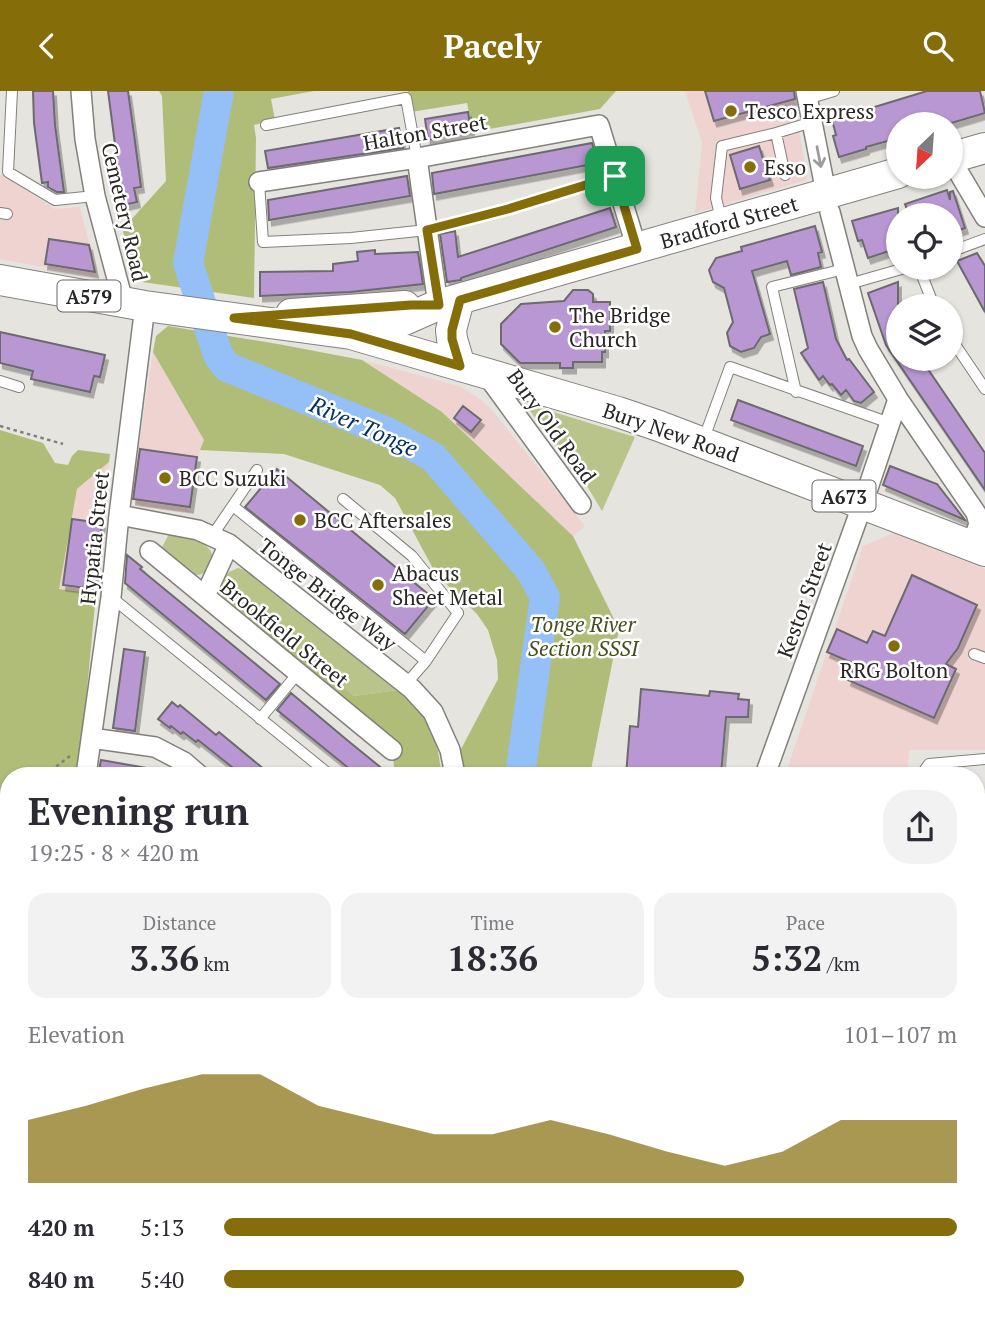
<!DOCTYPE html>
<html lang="en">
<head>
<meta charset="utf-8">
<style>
	:root { --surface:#fff; --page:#f2f2f3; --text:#2b2b33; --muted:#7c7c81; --accent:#856d0a }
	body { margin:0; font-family:"PT Serif",serif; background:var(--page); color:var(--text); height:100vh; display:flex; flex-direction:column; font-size:26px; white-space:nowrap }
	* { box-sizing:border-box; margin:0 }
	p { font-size:23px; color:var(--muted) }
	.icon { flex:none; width:38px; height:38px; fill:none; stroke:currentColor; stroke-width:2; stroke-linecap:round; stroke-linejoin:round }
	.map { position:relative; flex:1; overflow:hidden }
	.sheet { position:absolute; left:0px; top:676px; width:985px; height:555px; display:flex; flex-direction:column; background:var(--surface); border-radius:28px 28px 0 0; box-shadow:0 2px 5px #0004 }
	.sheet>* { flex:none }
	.needle { width:46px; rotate:205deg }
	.fabs { position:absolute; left:886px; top:21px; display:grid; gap:14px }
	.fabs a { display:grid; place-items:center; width:77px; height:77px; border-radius:50%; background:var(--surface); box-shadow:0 2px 5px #0004; font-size:35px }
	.pin { position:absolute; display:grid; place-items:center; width:60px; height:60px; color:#fff; margin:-30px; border-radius:14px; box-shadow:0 4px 10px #0006 }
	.round { display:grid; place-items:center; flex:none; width:74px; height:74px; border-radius:28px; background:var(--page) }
	.summary { display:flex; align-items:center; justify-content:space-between; height:119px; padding:0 28px }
	h1 { font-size:38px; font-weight:600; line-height:52px }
	.figures { display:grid; grid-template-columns:repeat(3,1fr); gap:10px; height:119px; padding:7px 28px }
	.figures div { display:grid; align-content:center; border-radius:18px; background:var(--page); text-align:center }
	.figures b { font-size:35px; font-weight:600 }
	.figures small { font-size:19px; font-weight:400 }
	.figures p { font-size:19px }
	.chart { height:196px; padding:14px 28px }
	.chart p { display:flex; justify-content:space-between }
	.chart svg { width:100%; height:126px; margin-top:7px; fill:var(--accent); opacity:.7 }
	ul { padding:0 28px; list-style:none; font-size:23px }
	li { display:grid; grid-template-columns:112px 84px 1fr; align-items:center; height:52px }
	li i { height:18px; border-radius:9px; background:var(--accent) }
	header { display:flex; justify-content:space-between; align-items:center; height:91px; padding:0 28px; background:var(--accent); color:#fff; font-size:32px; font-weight:600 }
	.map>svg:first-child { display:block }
	.commercial { fill:#eed3d0 }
	.green { fill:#b8c48a }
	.forest { fill:#b0bd78 }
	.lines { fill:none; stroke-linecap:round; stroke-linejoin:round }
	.river { stroke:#94bff7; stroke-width:30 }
	.building { fill:#b897d3; stroke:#6c6a6e; stroke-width:2; filter:url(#shadow) }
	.service-casing { stroke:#83807c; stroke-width:12 }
	.minor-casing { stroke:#83807c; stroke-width:22 }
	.primary-casing { stroke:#83807c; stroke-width:32 }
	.path { stroke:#82807d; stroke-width:2.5; stroke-dasharray:3.5 3.5; stroke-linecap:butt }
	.service { stroke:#fff; stroke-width:10 }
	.minor { stroke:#fff; stroke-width:19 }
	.primary { stroke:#fff; stroke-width:30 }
	.oneway { stroke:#9e9d9c }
	.route-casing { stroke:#fff; stroke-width:14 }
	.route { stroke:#856d0a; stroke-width:9 }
	.poi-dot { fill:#856d0a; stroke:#fff; stroke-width:2.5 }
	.labels { text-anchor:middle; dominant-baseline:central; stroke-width:5; stroke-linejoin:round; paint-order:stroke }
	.shield { fill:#fff; stroke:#686766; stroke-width:2 }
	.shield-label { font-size:19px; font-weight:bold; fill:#272624 }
	.poi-label { font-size:21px; fill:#272624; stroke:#fff; text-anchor:start }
	.street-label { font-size:21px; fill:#272624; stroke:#fff }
	.park-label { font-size:21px; font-style:italic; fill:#464e1c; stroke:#fff }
	.water-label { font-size:23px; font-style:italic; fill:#063263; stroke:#fff }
</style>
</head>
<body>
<header><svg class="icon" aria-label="back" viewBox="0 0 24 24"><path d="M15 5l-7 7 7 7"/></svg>Pacely<svg class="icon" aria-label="search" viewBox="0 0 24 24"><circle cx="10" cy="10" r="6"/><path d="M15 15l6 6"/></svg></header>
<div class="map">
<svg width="985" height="1230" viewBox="0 0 985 1230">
	<defs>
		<filter id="shadow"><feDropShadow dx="3" dy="5.5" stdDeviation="0" flood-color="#0004"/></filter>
	</defs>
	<rect width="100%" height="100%" fill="#e6e4df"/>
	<path class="commercial" d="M685,0H793L807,89L695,122L702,52Z
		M0,83L55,118L80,116L98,186L0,168Z
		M153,261L204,349L200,359L190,422L142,416L131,407Z
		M362,269L459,295L480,308L490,317L585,435L573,445L442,321Z
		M109,371L96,503L58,498L77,398Z
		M894,442L985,478V659H909L907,684H785L863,455Z"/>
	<path class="green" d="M524,312L635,346L602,420L587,395Z
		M169,443C181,446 202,448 210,459C218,471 206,488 192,483C181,478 169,468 159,462Z
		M238,477L252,481L398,599L354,605L221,491L229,481Z
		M0,1110L9,1113V1222H158L161,1224L66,1230H0Z"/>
	<path class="forest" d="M159,0H314L271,8L275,29L254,34L256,47L254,207L135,190L121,132L129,131L166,90L162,5Z
		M408,0H616L600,18L473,41L467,12L411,21Z
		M168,235L278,253L362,269L442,321L573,445L619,538L590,684H464L460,660L498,588L497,569L488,539L477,523L436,483L395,407L380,394L284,363L200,359L204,349L153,261L156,245Z
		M0,339L43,352L55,372L68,374L72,365L78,359L110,363L109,371L77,398L59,498L96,503L79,684H9V816L0,830Z
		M221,491L354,605L398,599L423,622L436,649L442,684H400L394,676L391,646L216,501Z
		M568,1222H747L745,1230H554Z"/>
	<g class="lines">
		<path class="river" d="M219,0L188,172L218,264L227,276L387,341L433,366L531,480L545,506L520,684
			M601,1230L614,1222"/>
	</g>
	<path class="building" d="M33,0H53L55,34L64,101H57L48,96V91L42,92L34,32Z
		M108,0H128L134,43L141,96L134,97L137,111L123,114Z
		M705,0H794L795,8L714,30Z
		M927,0H980L985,22L948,33H898V47L866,56V58L839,66L833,45L836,44L832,29Z
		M468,21L471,39L464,40V42L428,49L425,28Z
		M399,37L403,57L268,77L265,60Z
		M592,52L598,72L434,103L432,82Z
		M759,55L770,89L740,98L730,64Z
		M407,85L410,105L269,129L268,109Z
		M947,99L950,109V101L953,100L965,137L950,142V124H909L905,113Z
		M610,117L616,136L473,183L461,187V189L447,191L440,143L455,140L458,166Z
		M898,117V157L868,167L862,149L858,150L852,130Z
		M815,135L822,161L818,162L821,176L791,184L787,170L752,180L770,243L761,246L754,257L741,261L730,255L727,242L733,231L724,197L713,191L709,179L716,167L742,160L741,156Z
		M49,148L89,154L95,181L45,173Z
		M375,159V163L418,161L423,193L350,201L260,205V181L333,180V173L358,170L357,161Z
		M977,162L985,175V221L957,170Z
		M823,191L836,248L847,269L849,268L874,301L861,312L854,310L846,299L841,304L832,293L830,294L823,285L819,289L801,262L808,257L794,198Z
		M898,191V268H921L985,362V399L886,254L868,202Z
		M573,199H588L593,203V211H610V240H605V261H602V271H573V277H560V272H520L501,253V233L521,213L564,210Z
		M0,241L105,264L100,286L94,285L90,301L31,288L33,280L0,272Z
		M738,309L863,355L856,375L731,329Z
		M463,315L481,329L471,341L454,327Z
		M140,358L197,366L190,416L133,408Z
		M890,375L937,393L965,429L883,394Z
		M277,378L434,508L405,543L245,416Z
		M72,428L102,432L93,498L63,494Z
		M127,464L142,476L140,478L280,593L266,609L125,492Z
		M912,484L977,514L958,557L946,573L956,578L934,627L848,589L855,573L827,561L837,538L867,552L873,540L885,545Z
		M124,558L145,561L135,640L113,637Z
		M641,598L709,605L710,600L739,603L738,608L749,609L748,626H726L721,684H626L630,635L638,636Z
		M291,602L347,649L390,684H357L277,619Z
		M172,611L178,616L180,614L216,644L219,641L271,684H242L198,649L196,651L183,641L181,643L171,635L170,637L158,628Z
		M101,669L147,677L146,684H98Z"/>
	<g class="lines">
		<defs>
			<path id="service" d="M12,0L8,81L55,109L95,105
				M807,8L834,0
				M266,34L406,7L417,67
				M785,84L776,42L812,31
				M259,91L263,151L351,147L427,139L508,118L615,85
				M0,122L7,123
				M721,128L716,107L722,55L776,42
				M950,161L985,148
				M919,177L934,215
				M849,193L905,177
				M950,246L985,298
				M0,290L19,296
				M796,301L772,196L844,178
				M703,350L730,276L890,332
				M343,408L412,465L458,522L426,570L406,593
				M233,415L426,570
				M212,445L257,379
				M111,506L330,684
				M974,563L985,567
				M260,628L298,582
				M921,684L929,673L985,668
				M976,767H985
				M438,1222L440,1230
				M516,1222L517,1230
				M938,1222L942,1228L947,1230"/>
			<path id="minor" d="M81,0L85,48L95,105L123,210
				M806,0L826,102
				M417,67L438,214
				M959,82L985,126
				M259,91L417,67L599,34L637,158
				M830,121L862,245L868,258L898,308L976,422L979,433L971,455
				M486,283L581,413
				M119,424L198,439L229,453L412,598L433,621L450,659L455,684
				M150,460L392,659
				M205,505L229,453
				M91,647L155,656L184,671L199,684
				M86,684L111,506L119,424L145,215
				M765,684L863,412L898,308
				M756,1222V1230"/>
			<path id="primary" d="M950,67L985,57
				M0,189L145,215L351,243L618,321L659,335L985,460
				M459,209L451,239L452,248L460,275
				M291,223L405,215
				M351,243L404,229L438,214L898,82"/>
		</defs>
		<use href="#service" class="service-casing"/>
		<use href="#minor" class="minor-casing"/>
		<use href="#primary" class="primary-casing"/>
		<path class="path" d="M0,335L63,353
			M45,684L70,665
			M0,716L9,710"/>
		<use href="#service" class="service"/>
		<use href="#minor" class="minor"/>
		<use href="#primary" class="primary"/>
	</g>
	<defs><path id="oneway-shaft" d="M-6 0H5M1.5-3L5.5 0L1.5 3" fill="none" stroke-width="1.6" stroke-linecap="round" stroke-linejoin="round" transform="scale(1.75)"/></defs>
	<use class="oneway" href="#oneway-shaft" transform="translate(819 66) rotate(79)"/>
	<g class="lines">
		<defs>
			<path id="route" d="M615,85L637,158L460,209L452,239V248L460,275L351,243L234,227L411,214H439L427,139L508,118Z"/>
		</defs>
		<use href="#route" class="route-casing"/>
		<use href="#route" class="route"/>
	</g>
	<g class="poi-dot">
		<circle cx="731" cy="20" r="7"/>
		<circle cx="750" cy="76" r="7"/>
		<circle cx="555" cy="236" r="7"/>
		<circle cx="165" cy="387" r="7"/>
		<circle cx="300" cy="429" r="7"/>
		<circle cx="378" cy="494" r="7"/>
		<circle cx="894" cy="555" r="7"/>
	</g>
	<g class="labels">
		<g class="shield">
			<rect x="57.5" y="189.5" width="63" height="31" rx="5"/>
			<rect x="812.5" y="389.5" width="63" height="31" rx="5"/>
		</g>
		<g class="shield-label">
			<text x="89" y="205">A579</text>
			<text x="844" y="405">A673</text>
		</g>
		<g class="poi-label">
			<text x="745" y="20">Tesco Express</text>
			<text x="764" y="76">Esso</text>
			<text x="569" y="224">The Bridge<tspan x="569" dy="24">Church</tspan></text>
			<text x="179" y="387">BCC Suzuki</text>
			<text x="314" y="429">BCC Aftersales</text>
			<text x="392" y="482">Abacus<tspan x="392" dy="24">Sheet Metal</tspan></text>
			<text x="894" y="579" text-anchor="middle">RRG Bolton</text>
		</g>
		<g class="street-label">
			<text transform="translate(425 41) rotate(-10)">Halton Street</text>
			<text transform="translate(125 121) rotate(77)">Cemetery Road</text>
			<text transform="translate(729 131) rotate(-16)">Bradford Street</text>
			<text transform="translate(552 335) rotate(54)">Bury Old Road</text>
			<text transform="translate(671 341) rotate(19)">Bury New Road</text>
			<text transform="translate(94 447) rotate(-84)">Hypatia Street</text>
			<text transform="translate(328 503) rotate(38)">Tonge Bridge Way</text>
			<text transform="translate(804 509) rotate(-70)">Kestor Street</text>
			<text transform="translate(285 542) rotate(39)">Brookfield Street</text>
		</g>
		<g class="park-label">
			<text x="583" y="533">Tonge River<tspan x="583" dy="24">Section SSSI</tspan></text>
		</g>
		<g class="water-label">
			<text transform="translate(364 335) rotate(24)">River Tonge</text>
		</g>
	</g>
</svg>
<div class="fabs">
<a><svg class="needle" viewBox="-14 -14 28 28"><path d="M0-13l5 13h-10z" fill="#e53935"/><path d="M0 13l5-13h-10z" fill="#7c7c81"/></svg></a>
<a><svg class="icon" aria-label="locate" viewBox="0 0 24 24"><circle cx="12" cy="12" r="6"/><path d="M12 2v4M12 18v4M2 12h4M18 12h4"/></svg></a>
<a><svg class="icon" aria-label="layers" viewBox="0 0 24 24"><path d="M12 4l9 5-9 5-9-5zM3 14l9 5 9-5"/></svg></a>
</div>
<div class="pin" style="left:615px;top:85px;background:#1e9e55"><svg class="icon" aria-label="arrive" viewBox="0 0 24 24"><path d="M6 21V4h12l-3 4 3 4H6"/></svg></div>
<section class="sheet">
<div class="summary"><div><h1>Evening run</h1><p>19:25 · 8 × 420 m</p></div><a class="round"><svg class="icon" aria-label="share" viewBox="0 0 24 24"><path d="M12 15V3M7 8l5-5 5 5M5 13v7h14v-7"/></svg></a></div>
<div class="figures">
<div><p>Distance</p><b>3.36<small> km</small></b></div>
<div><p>Time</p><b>18:36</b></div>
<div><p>Pace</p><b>5:32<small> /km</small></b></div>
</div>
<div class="chart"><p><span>Elevation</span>101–107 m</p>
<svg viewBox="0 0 160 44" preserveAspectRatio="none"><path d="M0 44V22L10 17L20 11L30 6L40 6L50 17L60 22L70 27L80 27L90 22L100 27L110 33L120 38L130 33L140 22L150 22L160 22V44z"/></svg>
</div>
<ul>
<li><b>420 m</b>5:13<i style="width:100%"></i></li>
<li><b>840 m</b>5:40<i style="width:71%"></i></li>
</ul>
</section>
</div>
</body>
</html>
